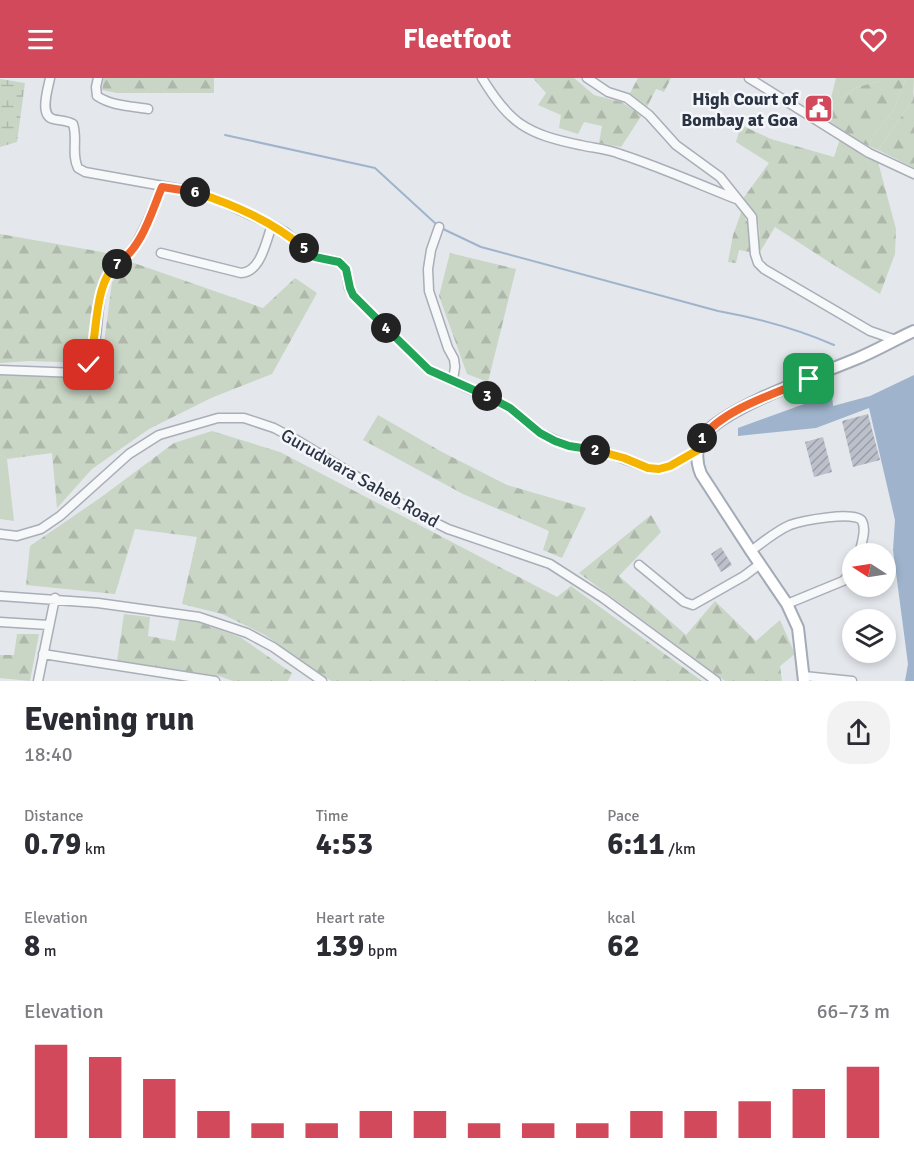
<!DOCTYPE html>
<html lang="en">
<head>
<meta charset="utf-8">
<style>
	:root { --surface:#fff; --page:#f2f2f3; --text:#2b2b33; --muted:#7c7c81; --accent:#d1495b }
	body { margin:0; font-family:Signika,sans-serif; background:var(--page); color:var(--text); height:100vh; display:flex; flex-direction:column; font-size:22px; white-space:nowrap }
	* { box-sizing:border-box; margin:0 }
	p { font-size:20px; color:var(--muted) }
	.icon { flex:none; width:33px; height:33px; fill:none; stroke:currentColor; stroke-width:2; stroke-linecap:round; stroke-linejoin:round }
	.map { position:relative; height:603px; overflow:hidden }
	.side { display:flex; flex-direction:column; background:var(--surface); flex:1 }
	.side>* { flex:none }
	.needle { width:39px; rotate:282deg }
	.controls { position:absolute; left:842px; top:465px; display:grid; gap:12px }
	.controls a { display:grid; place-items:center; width:54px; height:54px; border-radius:50%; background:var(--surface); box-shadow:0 3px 9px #0003; font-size:30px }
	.pin { position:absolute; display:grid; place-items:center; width:51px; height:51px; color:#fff; margin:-26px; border-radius:12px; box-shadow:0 3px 9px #0006 }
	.km { position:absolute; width:30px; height:30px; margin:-15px; border-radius:50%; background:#222; color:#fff; font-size:16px; line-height:30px; text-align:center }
	.round { display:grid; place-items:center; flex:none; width:63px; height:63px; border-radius:24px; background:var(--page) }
	.overview { display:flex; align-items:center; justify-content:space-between; height:102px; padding:0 24px }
	h1 { font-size:33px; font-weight:800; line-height:45px }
	.metrics { display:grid; grid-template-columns:repeat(3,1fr); gap:9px; height:102px; padding:6px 24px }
	.metrics div { display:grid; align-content:center }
	.metrics b { font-size:30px; font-weight:800 }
	.metrics small { font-size:16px; font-weight:400 }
	.metrics p { font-size:16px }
	.chart { height:168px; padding:12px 24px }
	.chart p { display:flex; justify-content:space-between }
	.chart svg { width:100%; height:108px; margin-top:6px; stroke:var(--accent); stroke-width:6 }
	header { display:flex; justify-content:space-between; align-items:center; height:78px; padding:0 24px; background:var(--accent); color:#fff; font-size:27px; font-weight:800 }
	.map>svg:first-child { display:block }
	.grass { fill:#c9d6c5 }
	.forest { fill:url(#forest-firs) }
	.wetland { fill:url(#wetland-marsh) }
	.water { fill:#9fb4cc }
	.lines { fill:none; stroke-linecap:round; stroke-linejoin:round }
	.stream { stroke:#9fb4cc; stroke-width:2 }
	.building { fill:url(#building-hatch) }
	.minor-casing { stroke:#a9aeb7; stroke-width:11 }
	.major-casing { stroke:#a3abb8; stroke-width:14 }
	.minor { stroke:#f7f8fa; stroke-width:8 }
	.major { stroke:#fff; stroke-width:10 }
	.split-1-casing { stroke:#fff; stroke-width:12 }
	.split-2-casing { stroke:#fff; stroke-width:12 }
	.split-3-casing { stroke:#fff; stroke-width:12 }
	.split-4-casing { stroke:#fff; stroke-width:12 }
	.split-5-casing { stroke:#fff; stroke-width:12 }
	.split-6-casing { stroke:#fff; stroke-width:12 }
	.split-7-casing { stroke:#fff; stroke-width:12 }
	.split-8-casing { stroke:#fff; stroke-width:12 }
	.split-1 { stroke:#f0652b; stroke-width:8 }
	.split-2 { stroke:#f5b400; stroke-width:8 }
	.split-3 { stroke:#22a559; stroke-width:8 }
	.split-4 { stroke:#22a559; stroke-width:8 }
	.split-5 { stroke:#22a559; stroke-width:8 }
	.split-6 { stroke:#f5b400; stroke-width:8 }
	.split-7 { stroke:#f0652b; stroke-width:8 }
	.split-8 { stroke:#f5b400; stroke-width:8 }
	.labels { text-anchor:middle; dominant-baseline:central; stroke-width:5; stroke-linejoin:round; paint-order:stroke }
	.poi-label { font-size:18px; font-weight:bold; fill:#2b3445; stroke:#f4f6f9; text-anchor:end }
	.street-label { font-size:18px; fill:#2b3445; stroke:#f4f6f9 }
</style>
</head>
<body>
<header><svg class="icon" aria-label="menu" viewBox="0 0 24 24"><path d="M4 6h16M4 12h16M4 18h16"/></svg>Fleetfoot<svg class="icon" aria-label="heart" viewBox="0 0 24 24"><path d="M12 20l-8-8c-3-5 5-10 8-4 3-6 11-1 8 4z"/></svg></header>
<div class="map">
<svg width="914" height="603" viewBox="0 0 914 603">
	<defs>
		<pattern id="forest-firs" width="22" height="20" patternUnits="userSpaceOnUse" patternTransform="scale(1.5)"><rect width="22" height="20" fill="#c9d6c5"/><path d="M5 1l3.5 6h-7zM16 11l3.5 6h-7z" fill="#adb8ab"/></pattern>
		<pattern id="wetland-marsh" width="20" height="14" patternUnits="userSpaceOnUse" patternTransform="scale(1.5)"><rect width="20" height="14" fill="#c9d6c5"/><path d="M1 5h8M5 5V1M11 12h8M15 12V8" fill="none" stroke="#adb8ab"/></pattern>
		<pattern id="building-hatch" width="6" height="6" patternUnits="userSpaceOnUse" patternTransform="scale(1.5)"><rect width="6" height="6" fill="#bbc0ca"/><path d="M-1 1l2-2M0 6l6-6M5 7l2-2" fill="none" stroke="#989da6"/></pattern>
	</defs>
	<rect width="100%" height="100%" fill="#e4e7ec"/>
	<path class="grass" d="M836,0H884L880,3L857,9L841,20H831Z
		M903,0H914L913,22L878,72L869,68L874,56L893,33L905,3Z
		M0,377L7,381L14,443L0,441Z"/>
	<path class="forest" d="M104,0H214V15H117L102,12Z
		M533,0H574L594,17L621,24L642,37L621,69L599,65L602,48L584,44L578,56L559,50L561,37L538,27L546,15Z
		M638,0H671L664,14L656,11L647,29L629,17Z
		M884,0H903L905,3L893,33L874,56L869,68L840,54L826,43L831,20H841L857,9L880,3Z
		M914,13V90L878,72L913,22Z
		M741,47L771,61L834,79L840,61L878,84L896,151L895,176L880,216L829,184L775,149L758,177C760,147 763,145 742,122L769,85L736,64Z
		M742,132L750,151V174L739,172L736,185L728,184L733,157Z
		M0,156L102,174L116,179L105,190L99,202L87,279L84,285L29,283L0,285Z
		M450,175L516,191L488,304L467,296L439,218Z
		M131,184L263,230L295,200L317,215L272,296L211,320L149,351L92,391L57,430L52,375L7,381L0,377V295L86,298L94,296L101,288L112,204Z
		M378,337L442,374L507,407L586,430L562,480L543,472L549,453L463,416L363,362Z
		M212,353L280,374L557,519L571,508L702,603H331L265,557L222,536L182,526L197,459L135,451L115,516L26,507L30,468L100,420L174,365Z
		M651,437L661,454L619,498L686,557L715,523L756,563L780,542L795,576L780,588L782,603H725L579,495Z
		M124,536L150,539L148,558L175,563L180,538L240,559L292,595L288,603H233L219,598L117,583Z
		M17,556H39L30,603L0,600V577H14Z"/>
	<path class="wetland" d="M0,1L25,5L17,64L0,69Z"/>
	<path class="water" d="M914,297V603H905L908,586L893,472L895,442L869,330L816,350L738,358V350L832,316L833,328L870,318Z"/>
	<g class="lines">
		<path class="stream" d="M225,57L375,90L436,146
			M441,150L481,169L718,233C757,240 797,251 834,267"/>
	</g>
	<path class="building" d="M868,336L880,382L853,389L842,343Z
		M823,359L832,394L814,399L805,364Z
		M721,469L732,487L721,494L711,476Z"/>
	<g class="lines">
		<defs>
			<path id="minor" d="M50,0C48,11 39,37 53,41C60,43 66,42 73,46C78,61 71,76 78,90L85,94L191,113L218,122L272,147L285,154L315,179L340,184L346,191L349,210L353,217L429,292L510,330L540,355L569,368L608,375L648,390L659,391L670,388L698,372
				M98,0L96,9L97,18C112,28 130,28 148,31
				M482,0C510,46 527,56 580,67C593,70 608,71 620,76C660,89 698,106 736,121
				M587,0L608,14L627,20L649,37L676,67L720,99L752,139L755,176L758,185L764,191L870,253L896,262
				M749,0L869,75L914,96
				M439,149L431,172L428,191L429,213L448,270L454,281L455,289L453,302
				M161,175L241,195C261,194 266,163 272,147
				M0,292L78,295L86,293C102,267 93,226 107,198C113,186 125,182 132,172C145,153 153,130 162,109
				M0,456L17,458L41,451L60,438L129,376L159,357L218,340H244L274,350L295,361L420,437L448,451L550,486L603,520L716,603
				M751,473C763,464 776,453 790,447C801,443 856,432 862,443C867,452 861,467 859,476
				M639,487L684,524L693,527L744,498L760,486
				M0,518L98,525L199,539L247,555L273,569L322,603
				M787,526L843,503L852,494
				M0,544L49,547
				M43,576L215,603
				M804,598L852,603
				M38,603L55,520"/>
			<path id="major" d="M804,603L798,550L787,526L751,473L701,396C696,384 695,368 704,357C726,329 820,296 856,281C876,273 894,262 914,253"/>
		</defs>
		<use href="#minor" class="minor-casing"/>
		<use href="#major" class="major-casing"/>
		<use href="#minor" class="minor"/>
		<use href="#major" class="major"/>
	</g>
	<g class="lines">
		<defs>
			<path id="split-1" d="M702,360C723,331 777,315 809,301"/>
			<path id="split-2" d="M595,372L624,380L648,390L659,391L670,388L698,372L702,360"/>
			<path id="split-3" d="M487,318L510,330L540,355L555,363L569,368L595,372"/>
			<path id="split-4" d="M386,250L429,292L487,318"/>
			<path id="split-5" d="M304,170L315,179L339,184L346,191L350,210L353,217L386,250"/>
			<path id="split-6" d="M195,114C234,127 272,143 304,170"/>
			<path id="split-7" d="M117,186C142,170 151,135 162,109L195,114"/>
			<path id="split-8" d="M89,287C98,259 93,205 117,186"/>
		</defs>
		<use href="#split-1" class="split-1-casing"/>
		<use href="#split-2" class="split-2-casing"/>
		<use href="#split-3" class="split-3-casing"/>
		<use href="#split-4" class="split-4-casing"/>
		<use href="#split-5" class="split-5-casing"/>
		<use href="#split-6" class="split-6-casing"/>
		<use href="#split-7" class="split-7-casing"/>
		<use href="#split-8" class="split-8-casing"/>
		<use href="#split-1" class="split-1"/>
		<use href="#split-2" class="split-2"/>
		<use href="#split-3" class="split-3"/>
		<use href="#split-4" class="split-4"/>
		<use href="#split-5" class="split-5"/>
		<use href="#split-6" class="split-6"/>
		<use href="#split-7" class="split-7"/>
		<use href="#split-8" class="split-8"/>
	</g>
	<defs>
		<symbol id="civic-square" viewBox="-11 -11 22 22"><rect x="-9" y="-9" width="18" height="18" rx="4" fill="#d1495b" stroke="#f4f6f9"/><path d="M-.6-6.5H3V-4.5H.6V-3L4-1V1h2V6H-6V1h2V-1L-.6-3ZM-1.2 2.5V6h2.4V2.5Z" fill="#fff"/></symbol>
	</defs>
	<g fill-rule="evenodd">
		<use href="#civic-square" x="802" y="14" width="33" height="33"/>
	</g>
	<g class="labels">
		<g class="poi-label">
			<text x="798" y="21">High Court of<tspan x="798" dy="21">Bombay at Goa</tspan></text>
		</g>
		<g class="street-label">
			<text transform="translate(360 400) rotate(30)">Gurudwara Saheb Road</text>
		</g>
	</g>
</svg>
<div class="controls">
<a><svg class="needle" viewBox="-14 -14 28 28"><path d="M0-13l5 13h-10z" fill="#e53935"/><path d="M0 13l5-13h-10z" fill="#7c7c81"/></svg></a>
<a><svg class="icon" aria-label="layers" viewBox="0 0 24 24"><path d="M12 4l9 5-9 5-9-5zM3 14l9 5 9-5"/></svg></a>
</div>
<div class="pin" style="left:809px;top:301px;background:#1e9e55"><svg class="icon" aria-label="arrive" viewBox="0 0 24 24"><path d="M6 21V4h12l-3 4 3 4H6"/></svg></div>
<div class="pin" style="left:89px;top:287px;background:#d93025"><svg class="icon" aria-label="check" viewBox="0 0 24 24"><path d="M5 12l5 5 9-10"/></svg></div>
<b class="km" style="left:702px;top:360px">1</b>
<b class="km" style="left:595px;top:372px">2</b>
<b class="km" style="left:487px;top:318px">3</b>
<b class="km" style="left:386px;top:250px">4</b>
<b class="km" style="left:304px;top:170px">5</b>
<b class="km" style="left:195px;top:114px">6</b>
<b class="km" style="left:117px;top:186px">7</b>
</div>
<section class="side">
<div class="overview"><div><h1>Evening run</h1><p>18:40</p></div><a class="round"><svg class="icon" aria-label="share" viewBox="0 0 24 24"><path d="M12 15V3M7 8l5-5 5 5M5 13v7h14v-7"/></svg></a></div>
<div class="metrics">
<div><p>Distance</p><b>0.79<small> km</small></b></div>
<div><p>Time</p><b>4:53</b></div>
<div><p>Pace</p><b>6:11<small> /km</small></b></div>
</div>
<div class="metrics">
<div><p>Elevation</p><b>8<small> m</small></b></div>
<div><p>Heart rate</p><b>139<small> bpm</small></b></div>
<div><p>kcal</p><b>62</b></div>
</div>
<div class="chart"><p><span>Elevation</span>66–73 m</p>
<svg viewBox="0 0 160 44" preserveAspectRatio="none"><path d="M5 44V6M15 44V11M25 44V20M35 44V33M45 44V38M55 44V38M65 44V33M75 44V33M85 44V38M95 44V38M105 44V38M115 44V33M125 44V33M135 44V29M145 44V24M155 44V15"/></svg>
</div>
</section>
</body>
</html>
